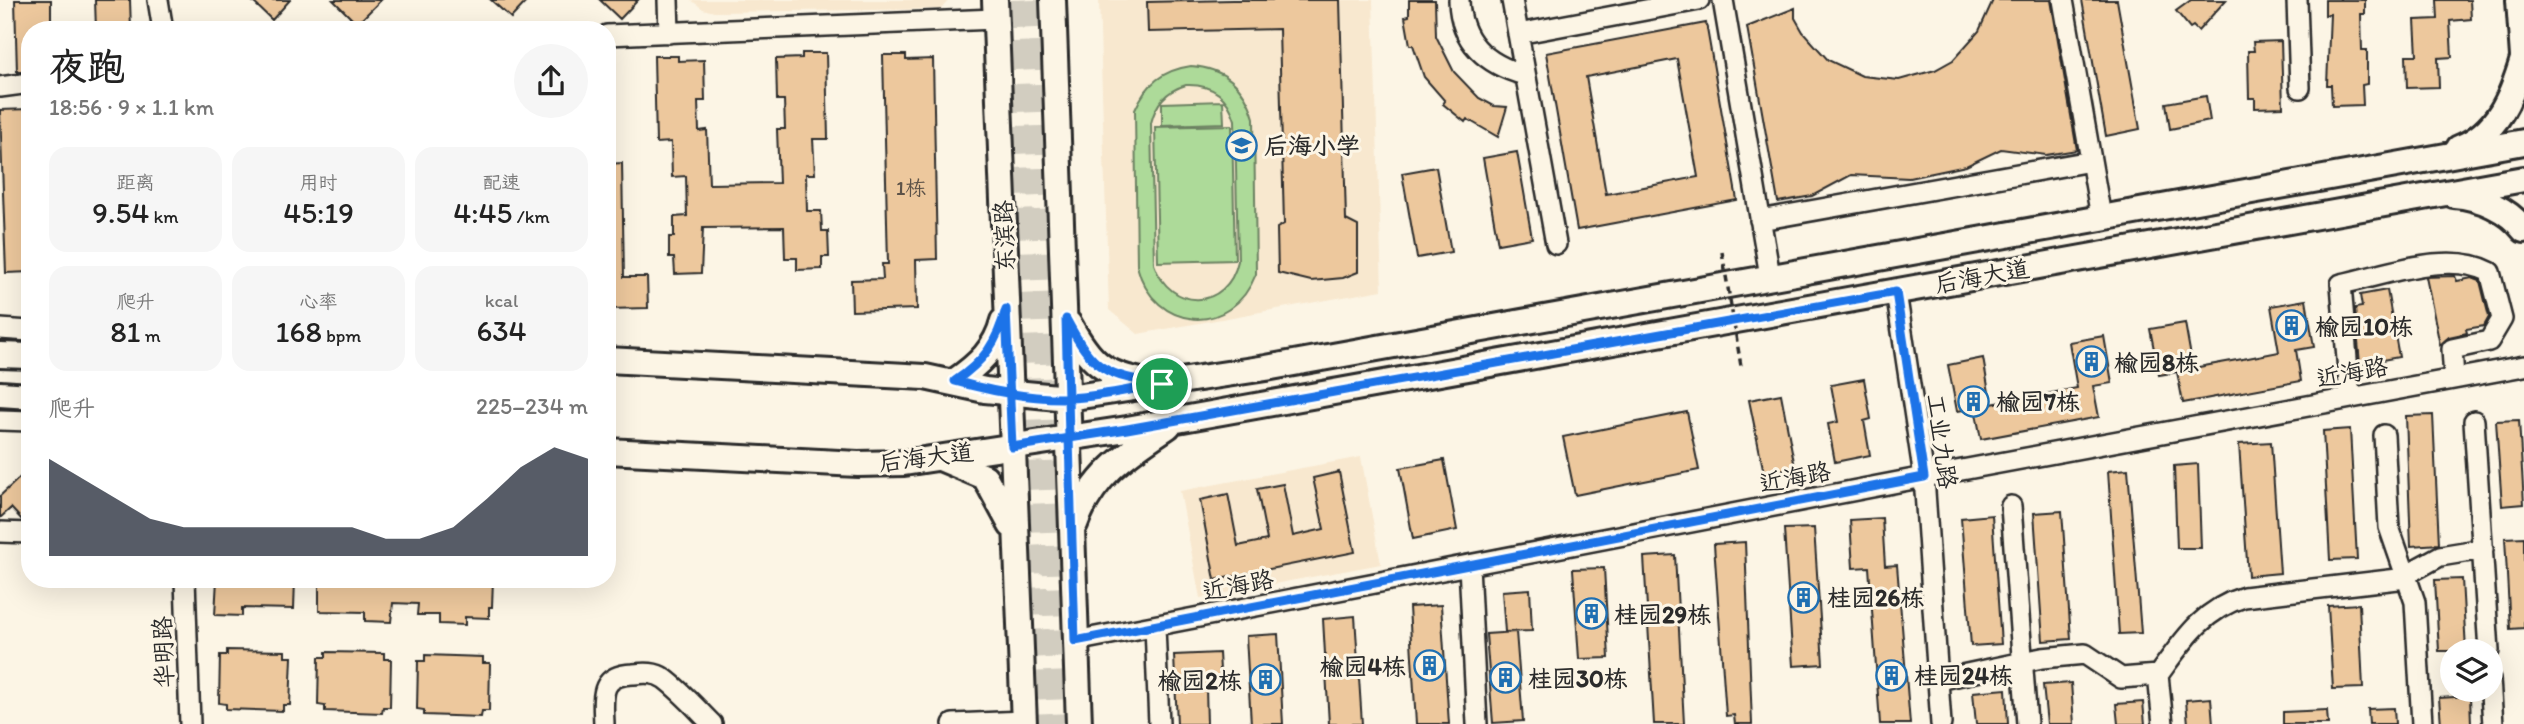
<!DOCTYPE html>
<html lang="zh">
<head>
<meta charset="utf-8">
<style>
	:root { --surface:#fff; --page:#f6f6f6; --text:#222; --muted:#767676; --accent:#111827 }
	body { margin:0; font-family:Itim,"LXGW WenKai TC",sans-serif; background:var(--page); color:var(--text); height:100vh; display:flex; flex-direction:column; font-size:26px; white-space:nowrap }
	* { box-sizing:border-box; margin:0 }
	p { font-size:23px; color:var(--muted) }
	.icon { flex:none; width:38px; height:38px; fill:none; stroke:currentColor; stroke-width:2; stroke-linecap:round; stroke-linejoin:round }
	.map { position:relative; flex:1; overflow:hidden }
	.details { position:absolute; left:21px; top:21px; width:595px; height:567px; display:flex; flex-direction:column; background:var(--surface); border-radius:28px; box-shadow:0 7px 28px #0002 }
	.details>* { flex:none }
	.buttons { position:absolute; left:2440px; top:639px; display:grid; gap:14px }
	.buttons a { display:grid; place-items:center; width:63px; height:63px; border-radius:50%; background:var(--surface); box-shadow:0 7px 28px #0002; font-size:35px }
	.pin { position:absolute; display:grid; place-items:center; width:60px; height:60px; color:#fff; margin:-30px; border:4px solid #fff; border-radius:50%; box-shadow:0 2px 7px #0007 }
	.round { display:grid; place-items:center; flex:none; width:74px; height:74px; border-radius:37px; background:var(--page) }
	.summary { display:flex; align-items:center; justify-content:space-between; height:119px; padding:0 28px }
	h1 { font-size:38px; font-weight:600; line-height:52px }
	.stats { display:grid; grid-template-columns:repeat(3,1fr); gap:10px; height:119px; padding:7px 28px }
	.stats div { display:grid; align-content:center; border-radius:18px; background:var(--page); text-align:center }
	.stats b { font-size:30px; font-weight:600 }
	.stats small { font-size:19px; font-weight:400 }
	.stats p { font-size:19px }
	.chart { height:196px; padding:14px 28px }
	.chart p { display:flex; justify-content:space-between }
	.chart svg { width:100%; height:126px; margin-top:7px; fill:var(--accent); opacity:.7 }
	.map>svg:first-child { display:block }
	.built { fill:#f8e8cf }
	.green { fill:#adda99; stroke:#6c8262; stroke-width:2; fill-rule:evenodd }
	.building { fill:#edc89d; stroke:#2b2b2b; stroke-width:2; fill-rule:evenodd }
	.lines { fill:none; stroke-linecap:round; stroke-linejoin:round }
	.highway-tunnel { stroke:#d2cdc0; stroke-width:28; stroke-dasharray:28 14; stroke-linecap:butt }
	.minor-casing { stroke:#2b2b2b; stroke-width:24 }
	.major-casing { stroke:#2b2b2b; stroke-width:30 }
	.minor { stroke:#fcf5e5; stroke-width:19 }
	.major { stroke:#fcf5e5; stroke-width:24 }
	.path-bridge { stroke:#2b2b2b; stroke-width:3.5; stroke-dasharray:7 5; stroke-linecap:butt }
	.route-casing { stroke:#fff; stroke-width:14 }
	.route { stroke:#1a73e8; stroke-width:9 }
	.labels { text-anchor:middle; dominant-baseline:central; stroke-width:6; stroke-linejoin:round; paint-order:stroke }
	.number-label { font-size:21px; fill:#5c5248 }
	.poi-label { font-size:24px; font-weight:bold; fill:#2b2b2b; stroke:#fcf5e5; text-anchor:start }
	.street-label { font-size:24px; fill:#2b2b2b; stroke:#fcf5e5 }
</style>
</head>
<body>
<div class="map">
<svg width="2524" height="724" viewBox="0 0 2524 724">
	<rect width="100%" height="100%" fill="#fcf5e5"/>
	<filter id="ink" filterUnits="userSpaceOnUse"><feTurbulence type="fractalNoise" baseFrequency=".0143" numOctaves="2"/><feDisplacementMap in="SourceGraphic" scale="14" xChannelSelector="R" yChannelSelector="G"/><feConvolveMatrix kernelMatrix="1 2 1 2 8 2 1 2 1" color-interpolation-filters="sRGB"/></filter>
	<g filter="url(#ink)">
		<path class="built" d="M691,0H949L941,9L714,12L703,9Z
			M1099,0H1373L1382,290L1138,334L1109,310Z
			M1361,457L1381,564L1200,598L1180,491Z"/>
		<path class="green" d="M1191,66C1224,68 1245,86 1254,118L1256,274C1231,338 1154,332 1137,266L1135,110C1146,84 1163,70 1191,66ZM1186,85C1211,84 1228,96 1235,120L1238,261C1227,311 1170,312 1154,264L1151,123C1156,103 1166,91 1186,85Z
			M1223,101L1224,123L1162,125V103Z
			M1232,125L1235,260L1158,262L1155,127Z"/>
		<path class="building" d="M15,0H51V30H30V71L17,72Z
			M95,0H130L131,30H96Z
			M251,0H290L272,20Z
			M333,0H381L357,24Z
			M491,0H528L511,18Z
			M600,0H638L620,19Z
			M1232,0H1340L1346,220L1358,226V272L1343,278L1311,281L1278,273L1277,228L1284,224L1279,29L1148,32L1147,2Z
			M1409,0H1435L1436,36L1454,72L1479,98L1494,106L1507,107L1498,137L1467,119L1465,122L1443,104L1445,101L1424,77L1413,45H1410L1405,17L1409,16Z
			M1993,0H2051L2077,150L2046,155L2001,149L1966,166L1909,178L1851,175L1812,196L1778,202L1747,27L1795,8V18L1803,32L1828,60L1862,76L1899,80L1935,70L1953,60L1979,31Z
			M2082,0H2117L2140,129L2106,136Z
			M2191,0H2226L2198,31L2193,26L2190,28L2176,11Z
			M2325,0H2365V14H2361L2362,50H2367V84L2362,85L2363,105L2332,106L2331,85H2327L2330,14L2325,15Z
			M2437,0H2470L2471,19L2450,21L2452,57L2438,58L2439,87L2407,88L2406,55H2417L2415,20L2438,19Z
			M1706,23L1737,200L1577,230L1546,53ZM1677,59L1698,177L1606,194L1586,77Z
			M2281,41L2283,107L2255,108V98H2249L2248,51H2254L2253,42Z
			M802,53H826L828,139H813L815,174H806L807,211H821L822,231H828L829,257H822V269L797,270V258H785L784,227L703,228L701,273L675,274L674,258H669V237H674V217L687,216L686,176L672,177L671,142L656,143L654,56H678V61L704,60L705,101H698L699,131L707,130L709,184L779,183L777,129H785L784,100H777L776,59L802,58Z
			M883,55H906V60L933,59L937,259L916,260L917,309L852,311L851,280L883,279L882,264H888Z
			M2206,96L2210,121L2170,129L2166,103Z
			M30,109V272L6,273L0,110Z
			M1517,152L1532,238L1498,244L1483,158Z
			M622,163L624,277H647L648,308L607,309V164Z
			M1436,167L1451,252L1417,258L1402,173Z
			M2455,276L2457,281L2472,278L2480,281L2489,317L2484,326L2466,329L2467,333L2449,337L2440,345L2426,277Z
			M2387,290L2399,357L2360,364L2355,308L2362,307L2360,295Z
			M2306,300L2314,347L2296,350L2301,381L2183,403L2177,372L2159,375L2150,329L2185,323L2193,368L2248,358L2279,352L2271,306Z
			M2104,336L2112,383L2093,386L2099,417L1981,439L1975,408L1957,411L1948,365L1983,358L1991,404L2046,394L2077,388L2069,342Z
			M1864,379L1871,419L1864,421L1870,455L1835,462L1828,424L1838,422L1831,385Z
			M1781,394L1795,467L1764,473L1749,400Z
			M1687,412L1699,470L1575,495L1563,437Z
			M2433,415L2439,544L2411,546L2406,416Z
			M2519,420L2524,504L2502,506L2496,421Z
			M2350,429L2357,559L2330,560L2323,431Z
			M2271,442L2280,573L2248,576L2239,444Z
			M1444,460L1457,530L1413,539L1400,468Z
			M2198,464L2201,548H2177L2174,466Z
			M30,468V521H23L11,508L0,518V496Z
			M2128,469L2141,633L2119,634L2108,471Z
			M1339,472L1355,552L1215,580L1200,500L1228,494L1238,546L1267,540L1257,489L1283,484L1293,536L1324,529L1313,478Z
			M2062,511L2071,639L2043,641L2034,513Z
			M1992,515L2001,644L1971,646L1961,518Z
			M1882,518L1885,566L1897,565L1910,724H1880L1869,567L1853,568L1850,520Z
			M1814,528L1823,664L1793,666L1784,529Z
			M2524,537V628L2510,629L2505,538Z
			M1745,542L1752,724H1735L1734,715L1726,716L1714,544Z
			M1675,555L1684,724H1654L1644,557Z
			M1604,568L1609,658L1579,659L1573,569Z
			M217,579H295L294,609L242,608V616L215,615Z
			M319,579H493L492,607H489V618L465,617V625L439,624V615H417L418,604L393,603L391,622L365,621V612L319,611Z
			M2462,579L2466,651H2439L2435,580Z
			M1530,589L1532,631L1505,632L1502,591Z
			M2359,604L2363,688L2333,689L2328,606Z
			M1441,605L1449,724H1416L1409,607Z
			M1355,616L1362,724H1329L1323,619Z
			M1516,632L1523,721L1493,723L1486,634Z
			M1278,634L1283,724H1251L1246,636Z
			M227,650L285,651V657H292L290,705H283V711L226,709V704L219,703L220,655H227Z
			M326,652L384,653V659H391L390,707H383L382,713L325,711V706L318,705L319,657H326Z
			M1219,653L1221,688H1206L1207,724H1177L1174,655Z
			M425,655L483,657V663H490L489,711H482L481,717L424,715V710L417,709L418,661H425Z
			M2071,683L2074,724H2047L2043,685Z
			M2006,689L2008,724H1976L1973,692Z
			M2470,696L2471,724H2441L2439,698Z
			M2211,698L2213,724H2188L2186,700Z
			M2143,702L2145,724H2118L2116,704Z
			M2394,708L2395,724H2369L2368,709Z
			M2327,710L2328,724H2283V712Z"/>
		<g class="lines">
			<path class="highway-tunnel" d="M1012,0L1039,724
				M1035,0L1061,724"/>
			<defs>
				<path id="minor" d="M158,0L163,30
					M668,0L669,33
					M1459,0C1460,42 1487,65 1525,75
					M1512,0L1556,244
					M1723,0L1770,276
					M2063,0L2101,217
					M2297,0L2300,88
					M1518,34L1699,0
					M607,35L995,19
					M0,87L30,83
					M1760,220L2091,161
					M1896,292L1924,477L1941,724
					M0,329L30,331
					M2350,397L2341,284C2385,275 2449,250 2490,272L2502,319L2489,341L2452,349L2454,378
					M0,420L30,421
					M2474,421L2489,651
					M2384,435L2389,527L2415,602L2422,724
					M2011,506L2027,724
					M0,532L30,533
					M1469,565L1477,724
					M185,579L190,724
					M1155,626L1159,724
					M1075,641L1924,477L2524,366
					M2490,679L2493,724
					M1938,680L2042,658L2085,654L2121,678L2158,675
					M604,724C603,696 599,675 633,674C645,673 655,672 665,679C682,692 697,709 712,724
					M953,724L1024,721
					M2163,724L2158,675C2183,641 2202,610 2244,597L2398,579L2440,556L2483,549"/>
				<path id="major" d="M995,0L1024,724
					M1053,0L1079,724
					M2519,0L2524,71
					M2459,148C2498,133 2512,96 2523,59
					M2454,195C2480,197 2508,209 2524,230
					M1069,324C1090,362 1103,375 1147,382
					M0,355L30,356
					M607,360L925,377L985,390L1068,398L1266,368L2524,142
					M955,381C978,365 996,349 1003,321
					M0,394L30,396
					M607,451L858,464L904,463L1127,429L2524,179
					M940,458L985,477L1011,525
					M1075,524C1093,475 1126,454 1168,426"/>
			</defs>
			<use href="#minor" class="minor-casing"/>
			<use href="#major" class="major-casing"/>
			<use href="#minor" class="minor"/>
			<use href="#major" class="major"/>
			<path class="path-bridge" d="M1722,252L1741,366"/>
		</g>
	</g>
	<g class="lines" filter="url(#ink)">
		<defs>
			<path id="route" d="M1162,384C1131,389 1100,397 1069,398C1032,399 990,391 955,381C984,361 997,343 1006,309L1012,447C1050,441 1089,435 1127,429L1896,292L1924,477L1075,641C1071,534 1069,426 1066,319C1094,371 1104,375 1162,384"/>
		</defs>
		<use href="#route" class="route-casing"/>
		<use href="#route" class="route"/>
	</g>
	<defs>
		<symbol id="school-ring" viewBox="-11 -11 22 22"><circle r="9.5" fill="#fcf5e5" stroke="#1f6fb2" stroke-width="1.5"/><path d="M0-5L7-2L0 1L-7-2ZM-4 1L0 2.5L4 1V4Q0 6-4 4Z" fill="#1f6fb2"/></symbol>
		<symbol id="building-ring" viewBox="-11 -11 22 22"><circle r="9.5" fill="#fcf5e5" stroke="#1f6fb2" stroke-width="1.5"/><path d="M-4-6H4V6H1V3H-1V6H-4ZM-2.5-4.3h1.7v1.8h-1.7ZM.8-4.3h1.7v1.8H.8ZM-2.5-1h1.7V.8h-1.7ZM.8-1h1.7V.8H.8Z" fill="#1f6fb2"/></symbol>
	</defs>
	<g fill-rule="evenodd">
		<use href="#school-ring" x="1224" y="128" width="35" height="35"/>
		<use href="#building-ring" x="2274" y="308" width="35" height="35"/>
		<use href="#building-ring" x="2074" y="344" width="35" height="35"/>
		<use href="#building-ring" x="1956" y="384" width="35" height="35"/>
		<use href="#building-ring" x="1786" y="580" width="35" height="35"/>
		<use href="#building-ring" x="1574" y="596" width="35" height="35"/>
		<use href="#building-ring" x="1412" y="648" width="35" height="35"/>
		<use href="#building-ring" x="1874" y="658" width="35" height="35"/>
		<use href="#building-ring" x="1488" y="660" width="35" height="35"/>
		<use href="#building-ring" x="1248" y="662" width="35" height="35"/>
	</g>
	<g class="labels">
		<g class="number-label">
			<text x="911" y="187">1栋</text>
		</g>
		<g class="poi-label">
			<text x="1264" y="145">后海小学</text>
			<text x="2315" y="326">榆园10栋</text>
			<text x="2114" y="362">榆园8栋</text>
			<text x="1996" y="401">榆园7栋</text>
			<text x="1827" y="597">桂园26栋</text>
			<text x="1614" y="614">桂园29栋</text>
			<text x="1406" y="666" text-anchor="end">榆园4栋</text>
			<text x="1914" y="675">桂园24栋</text>
			<text x="1528" y="678">桂园30栋</text>
			<text x="1242" y="680" text-anchor="end">榆园2栋</text>
		</g>
		<g class="street-label">
			<text transform="translate(1004 236) rotate(-92)">东滨路</text>
			<text transform="translate(1982 276) rotate(-10)">后海大道</text>
			<text transform="translate(2352 372) rotate(-11)">近海路</text>
			<text transform="translate(1942 441) rotate(82)">工业九路</text>
			<text transform="translate(926 457) rotate(-7)">后海大道</text>
			<text transform="translate(1795 477) rotate(-11)">近海路</text>
			<text transform="translate(1238 585) rotate(-11)">近海路</text>
			<text transform="translate(163 652) rotate(-92)">华明路</text>
		</g>
	</g>
</svg>
<div class="buttons">
<a><svg class="icon" aria-label="layers" viewBox="0 0 24 24"><path d="M12 4l9 5-9 5-9-5zM3 14l9 5 9-5"/></svg></a>
</div>
<div class="pin" style="left:1162px;top:384px;background:#1e9e55"><svg class="icon" aria-label="arrive" viewBox="0 0 24 24"><path d="M6 21V4h12l-3 4 3 4H6"/></svg></div>
<section class="details">
<div class="summary"><div><h1>夜跑</h1><p>18:56 · 9 × 1.1 km</p></div><a class="round"><svg class="icon" aria-label="share" viewBox="0 0 24 24"><path d="M12 15V3M7 8l5-5 5 5M5 13v7h14v-7"/></svg></a></div>
<div class="stats">
<div><p>距离</p><b>9.54<small> km</small></b></div>
<div><p>用时</p><b>45:19</b></div>
<div><p>配速</p><b>4:45<small> /km</small></b></div>
</div>
<div class="stats">
<div><p>爬升</p><b>81<small> m</small></b></div>
<div><p>心率</p><b>168<small> bpm</small></b></div>
<div><p>kcal</p><b>634</b></div>
</div>
<div class="chart"><p><span>爬升</span>225–234 m</p>
<svg viewBox="0 0 160 44" preserveAspectRatio="none"><path d="M0 44V10L10 17L20 24L30 31L40 34L50 34L60 34L70 34L80 34L90 34L100 38L110 38L120 34L130 24L140 13L150 6L160 10V44z"/></svg>
</div>
</section>
</div>
</body>
</html>
